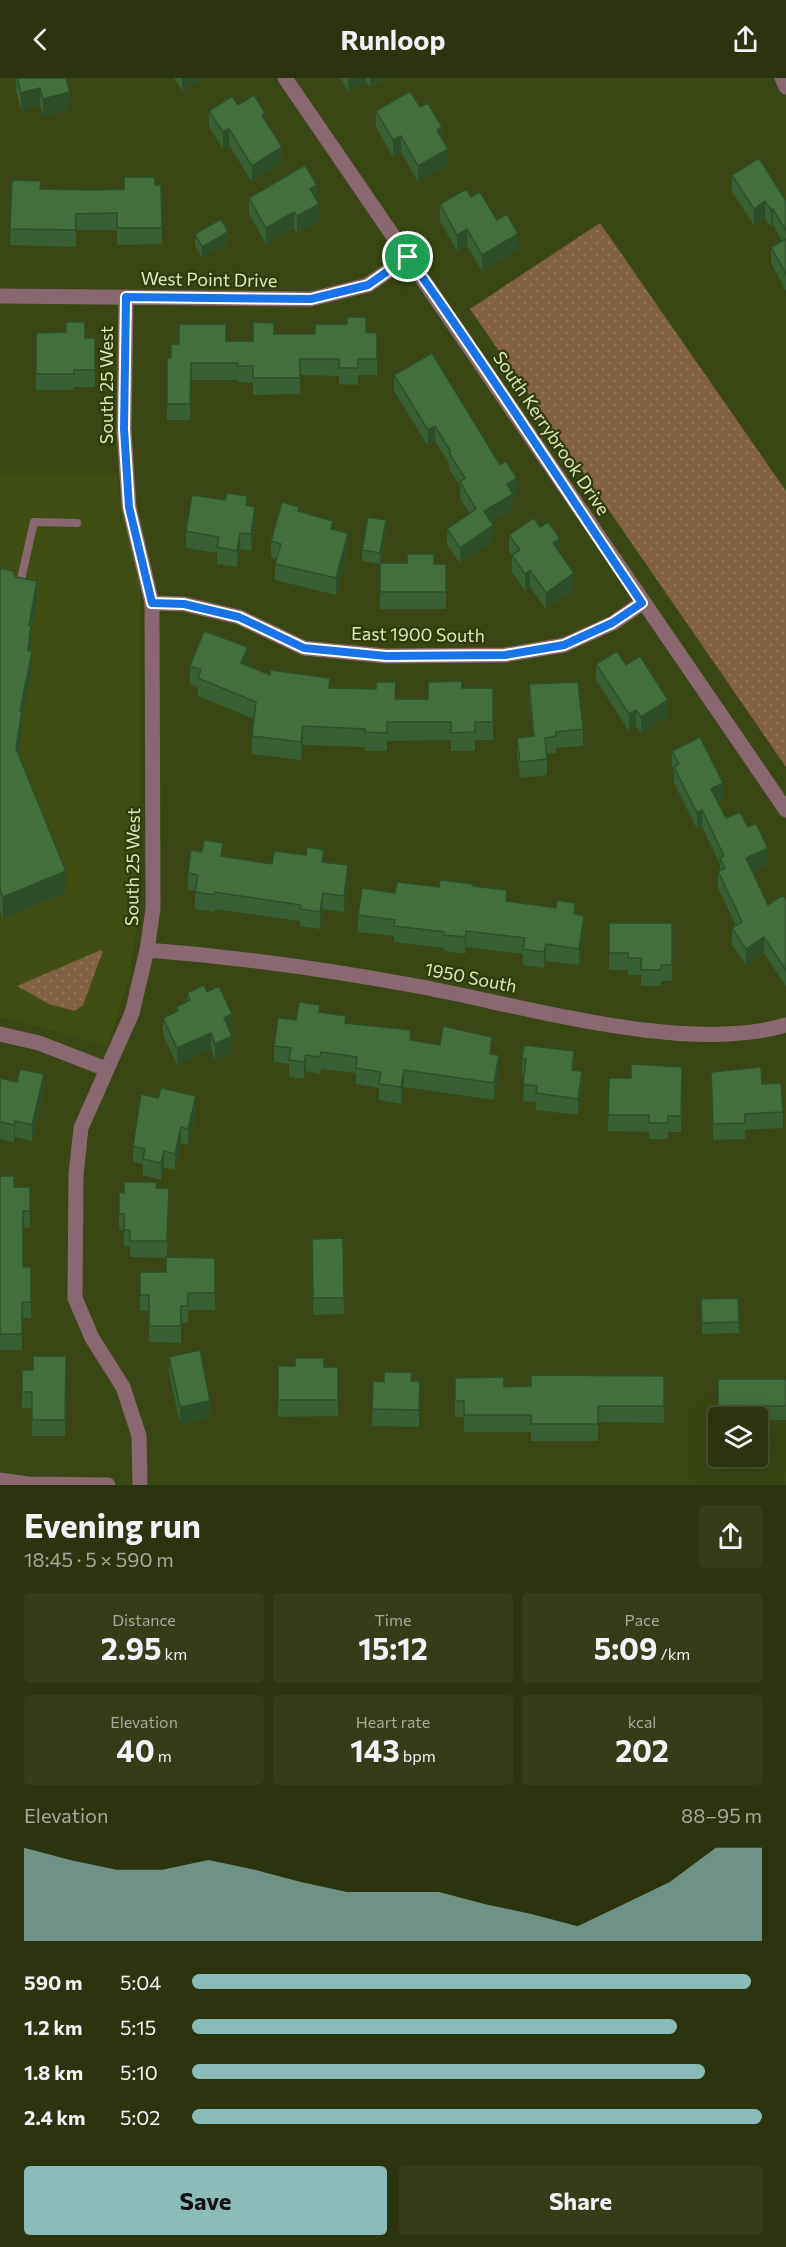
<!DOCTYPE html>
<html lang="en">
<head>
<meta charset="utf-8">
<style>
	:root { --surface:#2c340f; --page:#343c18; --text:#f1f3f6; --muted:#a6aa9e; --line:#484f2f; --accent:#8bbbb9 }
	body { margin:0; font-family:Commissioner,sans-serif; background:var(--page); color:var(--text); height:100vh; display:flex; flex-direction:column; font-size:22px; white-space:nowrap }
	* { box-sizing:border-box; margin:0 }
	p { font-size:20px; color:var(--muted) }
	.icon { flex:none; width:33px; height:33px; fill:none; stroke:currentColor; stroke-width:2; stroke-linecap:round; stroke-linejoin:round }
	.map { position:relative; height:1407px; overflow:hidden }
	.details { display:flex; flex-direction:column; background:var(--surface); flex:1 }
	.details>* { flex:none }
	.buttons { position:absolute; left:708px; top:1329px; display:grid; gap:12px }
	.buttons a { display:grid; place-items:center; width:60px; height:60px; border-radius:6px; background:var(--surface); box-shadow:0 6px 24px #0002,0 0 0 2px var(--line); font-size:30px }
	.pin { position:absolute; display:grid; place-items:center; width:51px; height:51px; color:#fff; margin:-26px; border:3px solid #fff; border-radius:50%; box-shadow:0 2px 6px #0007 }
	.round { display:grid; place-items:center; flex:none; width:63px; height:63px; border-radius:6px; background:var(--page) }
	.head { display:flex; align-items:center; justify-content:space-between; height:102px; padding:0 24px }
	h1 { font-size:33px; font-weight:700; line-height:45px }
	.figures { display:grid; grid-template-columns:repeat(3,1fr); gap:9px; height:102px; padding:6px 24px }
	.figures div { display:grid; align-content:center; border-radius:6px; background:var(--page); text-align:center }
	.figures b { font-size:30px; font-weight:700 }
	.figures small { font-size:16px; font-weight:400 }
	.figures p { font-size:16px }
	.chart { height:168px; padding:12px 24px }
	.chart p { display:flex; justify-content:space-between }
	.chart svg { width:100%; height:108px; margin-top:6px; fill:var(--accent); opacity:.7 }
	.action { display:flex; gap:12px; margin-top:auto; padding:12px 24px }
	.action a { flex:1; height:69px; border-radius:6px; background:var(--accent); color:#111; font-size:24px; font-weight:700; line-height:69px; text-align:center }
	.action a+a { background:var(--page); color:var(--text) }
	ul { padding:0 24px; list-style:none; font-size:20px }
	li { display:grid; grid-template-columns:96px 72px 1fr; align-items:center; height:45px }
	li i { height:15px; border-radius:8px; background:var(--accent) }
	header { display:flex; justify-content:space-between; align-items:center; height:78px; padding:0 24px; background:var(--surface); font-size:27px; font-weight:700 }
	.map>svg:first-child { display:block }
	.built { fill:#404e14 }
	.grass { fill:url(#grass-dots) }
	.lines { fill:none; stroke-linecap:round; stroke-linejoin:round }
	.service { stroke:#8a6871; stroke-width:8 }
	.minor { stroke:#8a6871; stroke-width:15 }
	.tertiary { stroke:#8a6871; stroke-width:15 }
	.wall { fill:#395f34 }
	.shaded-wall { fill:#2e4e2a }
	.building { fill:#426f3c; stroke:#2e4e2a; stroke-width:1.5 }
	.route-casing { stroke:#fff; stroke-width:12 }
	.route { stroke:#1a73e8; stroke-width:8 }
	.labels { text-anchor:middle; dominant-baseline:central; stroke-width:4.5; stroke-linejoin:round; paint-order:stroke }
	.street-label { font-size:18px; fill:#dde7c6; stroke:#303b07 }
</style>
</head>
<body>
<header><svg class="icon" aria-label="back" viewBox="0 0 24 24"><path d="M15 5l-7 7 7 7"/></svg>Runloop<svg class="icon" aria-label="share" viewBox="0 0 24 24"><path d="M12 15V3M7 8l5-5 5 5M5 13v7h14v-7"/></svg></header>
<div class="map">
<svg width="786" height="1407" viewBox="0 0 786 1407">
	<defs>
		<pattern id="grass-dots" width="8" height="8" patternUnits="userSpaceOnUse" patternTransform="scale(1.5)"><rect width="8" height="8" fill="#826042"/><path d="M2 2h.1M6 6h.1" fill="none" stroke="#93775c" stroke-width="1.8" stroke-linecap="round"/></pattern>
	</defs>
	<rect width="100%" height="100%" fill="#3a4614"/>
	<path class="built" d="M0,395H117L120,427L140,498V834L128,902L108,968L11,941L0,940Z"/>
	<path class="grass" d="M600,145L786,413V689L470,231Z
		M101,872L103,873L83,927L75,933L49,926L17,908Z"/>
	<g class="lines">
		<path class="service" d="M19,510L34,444L77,445"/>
		<path class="minor" d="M285,0L786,732
			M782,0L786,9
			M0,218L311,221L368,207L408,179
			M126,219L124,352L129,429L152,525L153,831L147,872L132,935L81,1050L76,1096L75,1220L92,1260L123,1309L139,1358L140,1407
			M152,525L184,526L239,539L304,570L386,578L505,577L564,567L613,545L642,525
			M147,872C239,879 332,892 422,909C525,928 686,977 786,947
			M0,956L39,965L106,991"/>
		<path class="tertiary" d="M0,1402L27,1406L108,1407"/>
	</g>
	<path class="wall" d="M16,0H66L70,31L43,38L40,27L21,32L16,12Z
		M174,0H203L182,13Z
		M340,0H387L370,10L366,4L348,14Z
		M238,27L265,43L282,85L252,104L229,67L223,71L209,49V33Z
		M420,29L448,87L418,104L401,74L393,79L376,49V33Z
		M732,97L786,123V213L771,185V169L782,163L773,147L771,149L765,140L754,147L732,114Z
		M12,102L41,111L99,112L124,111L161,107L162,166L117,167V152H76V169L10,167Z
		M471,119L497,142L518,172L482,193L467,168L457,173L440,143V126Z
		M249,120L317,123L319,142L297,155L294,150L266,166L249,136Z
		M195,156L228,165L202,180L195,168Z
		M366,254L377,255V297H358V307L339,306V298L300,297V316L253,317V305L238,304V302H191L190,342H167V280H171L179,266L226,263H253L274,256H315Z
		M36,255L85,260H95V309H74V312H36Z
		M394,297L517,416L513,418V431L492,444L493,462L460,485L447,467V451L470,436L460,420V408L449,391V386L435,363L428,368L394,313Z
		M247,427L255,445L251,473L240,471L237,489L217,486V475L186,470V453Z
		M299,433L333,451L348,472L336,517L275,502V486L277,481L271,480V463Z
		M540,449L560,474L574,512L546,531L530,509L525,513L512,494V478L509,473V457Z
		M386,453L381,485L446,486V531H380V486L362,483V472Z
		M0,490L16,499L37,524L31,555V573L32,595L22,642V655L18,677L66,814L3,841L0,833Z
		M596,586L626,587L668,638L641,655L636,648L629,653L596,602Z
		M190,588H248L270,597L330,610L396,621H428L462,610H493V662H475V673H451V662L387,663V673H365V669L303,667L301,682L252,676V658L254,641L198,618V609L190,606Z
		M529,606L583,651V668L556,670V675L547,676V697L520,700L517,676V660L533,658L529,622Z
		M672,673L723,721L718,724L726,740L748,749L768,787L752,794L768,827L786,822V908L764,875L746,887L732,867V850L736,848L718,810V793L720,792V786L702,749L697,751L674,705V693L672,689Z
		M223,778L272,786L324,784L348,804L344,834L323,831L320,851L300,848V843L215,831V834L195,831V813L188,812V795Z
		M439,809H473L507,823L575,836L584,854L579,887L546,883L544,890L523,887V876L466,869L465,876L444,873V870L394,864V858L358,854V837L395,815Z
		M609,845H672V903H661V908H641V897H628V892H609Z
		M207,914L232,953L230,954L232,974L215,982L211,971L177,987L163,957V940L176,934V929L187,924V915Z
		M320,934L346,945L411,962L492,976L499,993L494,1022L404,1009L401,1026L379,1022V1010L356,1006V995L321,991L320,996L306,993L304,1001L289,999V986L274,984V968L296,942Z
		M522,981L574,992L582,1009L578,1037L536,1032V1024L523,1023L524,997H522Z
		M682,989L681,1054H668V1061H649V1054L608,1053L609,1000H631Z
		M711,994L762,1006L783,1034V1050L745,1052V1061L713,1062Z
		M0,1000L44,1013L32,1063L15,1059L14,1064L0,1061Z
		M196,1034L188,1067L181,1065L175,1092L164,1090L161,1102L143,1097V1086L133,1084V1068Z
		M0,1098L14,1109H30V1150L23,1149V1189H31V1240H22V1272H0Z
		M157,1110L169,1126L167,1179L215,1180V1232H188V1245H181V1265L149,1264V1233H140V1194H166V1180L130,1179V1168H124V1152H119V1114L124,1115Z
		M343,1160L344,1236L313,1237L312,1161Z
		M701,1221L739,1244V1255L702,1256Z
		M66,1278L65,1358H32V1330H22V1292H33Z
		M169,1279L210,1339L180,1346L169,1295Z
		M278,1288L338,1289V1338L278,1339Z
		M664,1298V1345L598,1344V1363H531V1354H464V1339H455V1300L504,1309L531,1308Z
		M718,1301H786V1342H758V1340H718V1352Z
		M373,1303H420L419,1349L372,1348Z"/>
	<path class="shaded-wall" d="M182,0H203L182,13Z
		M348,0H366V4L348,14Z
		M370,0H387L370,10Z
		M40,10V27L21,32V15Z
		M70,14V31L43,38V21Z
		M265,35V52L262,37Z
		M442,49V65L437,52Z
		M229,51V67L223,71V54Z
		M401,58V74L393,79V62Z
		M282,69V85L252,104V88Z
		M448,71V87L418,104V88Z
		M317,107V123L310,111Z
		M765,123V140L754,147V131Z
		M319,126V142L297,155V138Z
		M773,131V147L771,149V132Z
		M294,134V150L266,166V150Z
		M467,151V168L457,173V157Z
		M228,154V165L202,180V169Z
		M518,156V172L482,193V177Z
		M435,348V363L428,368V352Z
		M517,400V416L513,418V431L484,449V433L507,406Z
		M255,429V445L251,473V456Z
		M386,442V453L380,486V475Z
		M493,447V462L460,485V470Z
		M240,455V471L237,489V473Z
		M348,455V472L336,517V500Z
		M560,460V477L553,465Z
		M530,492V509L525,513V496Z
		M574,495V512L546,531V515Z
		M37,503V524L31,555V569L28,593L29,547Z
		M248,569V587L241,585Z
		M32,574V595L22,642V655L16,692V670L20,633Z
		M668,622V638L641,655V639Z
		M636,632V648L629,653V636Z
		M303,648V667L301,682V664Z
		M723,705V721L711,727V711Z
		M702,732V749L697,751V735Z
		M768,770V787L746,797V780Z
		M348,787V804L344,834V818Z
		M66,793V814L3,841V819Z
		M323,815V831L320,851V834Z
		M584,838V854L579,887V871Z
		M466,853V869L465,876V859Z
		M764,859V875L746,887V871Z
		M546,866V883L544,890V874Z
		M232,936V953L224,957V940Z
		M211,955V971L177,987V970Z
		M232,958V974L215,982V966Z
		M492,959V975L490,992V976Z
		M574,973V990L572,1008V992Z
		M306,977V993L304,1001V984Z
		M499,977V993L494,1022V1005Z
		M404,992V1009L401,1026V1009Z
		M582,993V1009L578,1037V1021Z
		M44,996V1013L32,1063V1047Z
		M196,1018V1034L188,1067V1051Z
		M15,1043V1059L14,1064V1047Z
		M181,1049V1065L175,1092V1076Z
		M164,1073V1090L161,1102V1085Z
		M210,1323V1339L180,1346V1329Z"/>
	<path class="building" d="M17,0H66L70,14L43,21L40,10L21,15Z
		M410,13L420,29L428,25L442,49L437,52L448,71L418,88L401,58L393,62L376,33Z
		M254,17L265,35L262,37L282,69L252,88L229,51L223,54L209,33L232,18L238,27Z
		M759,80L786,123V153L773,131L771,132L765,123L754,131L732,97Z
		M305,87L317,107L310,111L319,126L297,138L294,134L266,150L249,120Z
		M124,99H155V107H161L162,150H117V135L76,136V152L10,151L12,102L41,103L40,111L99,112L124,111Z
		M466,111L471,119L480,114L497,142L507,136L518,156L482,177L467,151L457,157L440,126Z
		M221,141L228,154L202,169L195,156Z
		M786,161V196L771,169Z
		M347,239H366V254L377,255V281H358V290H339V281H300V300H253V288H238V285H191L190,326H167V280H171V266H179V246H226V263H253V244L274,245V256H315V246H347Z
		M66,244H85V260H95V292H74V296H36V255L66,254Z
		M432,275L500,387L506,383L517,400L507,406L513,416L484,433L493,447L460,470L447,451L476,431L460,404L465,400L449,375L451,374L435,348L428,352L394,297Z
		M227,415L247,418L246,427L255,429L251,456L240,455L237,473L217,469L219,459L186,453L192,417L225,422Z
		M282,424L299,429L298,433L333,443L331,451L348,455L336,500L275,486L281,466L271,463Z
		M368,439L386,442L380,475L362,472Z
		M534,440L540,449L548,444L560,460L553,465L574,495L546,515L530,492L525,496L512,477L520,472L509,457Z
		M407,476H434V486H446V514H380V485H407Z
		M0,490L13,493L16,499L37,503L29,547L31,548L28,572L32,574L20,633H22L16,670L66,793L3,819L0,812Z
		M204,553L248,569L241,585L270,597V592L330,600L329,610L376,611V604H396L395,621H428V604L462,603V610H493V644H475V654L451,655V644H387V655L365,654V651L303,648L301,664L252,658L256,624L198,600L201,592L190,588Z
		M617,573L626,587L640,578L668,622L641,639L636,632L629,636L596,586Z
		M578,604L583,651L556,654V658L545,660L547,681L520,684L517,660L534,658L529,606Z
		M700,659L723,705L711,711L726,740L740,734L748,749L756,745L768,770L746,780L768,827L783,817L786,822V892L764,859L746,871L732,850L742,844L718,793L725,790L720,780L724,778L702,732L697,735L674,689L679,686L672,673Z
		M204,762L223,765L221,778L272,786L274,773L306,777L307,769L324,772L322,784L348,787L344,818L323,815L320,834L300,831L301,827L215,814V817L195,814L198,797L188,795L191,772L202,774Z
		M440,802L473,806V808L507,812L506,823L556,830L557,822L575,825L574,836L584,838L579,871L546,866L544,874L523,871L525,860L466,853L465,859L444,857V854L394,848L395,842L358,837L362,810L395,815L397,804L439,809Z
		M609,845H672V887H661V892H641V880H628V875H609Z
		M204,907L207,914L219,908L232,936L224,940L232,958L215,966L211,955L177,970L163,940L178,933L176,929L190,922L187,915Z
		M299,924L320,927L319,934L346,938L345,945L411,952L410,962L440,967L443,948L492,959L490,976L499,977L494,1005L404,992L401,1009L379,1006L381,994L356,990L357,979L321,974L320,979L306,977L304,984L289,982L291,970L274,968L278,940L296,942Z
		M524,967L574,973L572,992L582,993L578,1021L536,1015L537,1008L523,1006L526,981H522Z
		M631,986L682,989L681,1038H668V1045H649V1037H608L609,1000H631Z
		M761,989L762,1006L781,1005L783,1034L745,1036V1045L713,1046L711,994Z
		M20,991L44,996L32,1047L15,1043L14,1047L0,1044V1000L17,1004Z
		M161,1010L196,1018L188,1051L181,1049L175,1076L164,1073L161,1085L143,1081L145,1071L133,1068L141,1016L158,1020Z
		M0,1098H14V1109H30V1133H23V1189H31V1224H22V1256H0Z
		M124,1104H157L156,1110H169L167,1163H130V1152H124V1136H119V1114L124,1115Z
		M343,1160L344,1220H313L312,1161Z
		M166,1179L215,1180V1215H188V1228H181V1248H149V1217H140V1194H166Z
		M738,1220L739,1244L702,1245L701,1221Z
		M200,1272L210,1323L180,1329L169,1279Z
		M33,1278H66L65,1342H32V1314H22V1292H33Z
		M295,1280H324V1289H338V1322H278V1288H295Z
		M384,1294H412L411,1303H420L419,1332L372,1331L373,1303L384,1304Z
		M531,1297L664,1298V1328H598V1346H531V1337H464V1323H455V1300L504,1299V1309L531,1308Z
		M718,1301H786V1328H742V1338H718Z"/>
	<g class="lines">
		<defs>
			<path id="route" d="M408,179C489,292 564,410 642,525L612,545L564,567L505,577L386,578L304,570L239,539L184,526L152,525L129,429L124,351L126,219L311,221L368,207Z"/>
		</defs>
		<use href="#route" class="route-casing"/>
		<use href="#route" class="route"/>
	</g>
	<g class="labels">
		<g class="street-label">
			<text transform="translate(209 201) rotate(1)">West Point Drive</text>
			<text transform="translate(106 307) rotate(-90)">South 25 West</text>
			<text transform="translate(552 355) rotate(56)">South Kerrybrook Drive</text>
			<text transform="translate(418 556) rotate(1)">East 1900 South</text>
			<text transform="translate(132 789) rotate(-89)">South 25 West</text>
			<text transform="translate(471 899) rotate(11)">1950 South</text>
		</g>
	</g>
</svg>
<div class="buttons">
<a><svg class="icon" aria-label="layers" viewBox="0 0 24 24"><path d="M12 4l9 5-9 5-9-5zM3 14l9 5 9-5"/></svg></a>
</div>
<div class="pin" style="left:408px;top:179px;background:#1e9e55"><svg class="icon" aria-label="arrive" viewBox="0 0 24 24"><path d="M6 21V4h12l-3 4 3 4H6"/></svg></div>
</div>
<section class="details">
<div class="head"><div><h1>Evening run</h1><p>18:45 · 5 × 590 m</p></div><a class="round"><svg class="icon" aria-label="share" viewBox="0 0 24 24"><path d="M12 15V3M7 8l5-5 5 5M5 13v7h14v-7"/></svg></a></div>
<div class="figures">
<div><p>Distance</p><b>2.95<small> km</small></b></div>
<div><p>Time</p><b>15:12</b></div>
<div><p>Pace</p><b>5:09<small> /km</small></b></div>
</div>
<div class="figures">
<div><p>Elevation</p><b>40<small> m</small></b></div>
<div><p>Heart rate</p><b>143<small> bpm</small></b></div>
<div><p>kcal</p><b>202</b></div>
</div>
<div class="chart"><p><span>Elevation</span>88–95 m</p>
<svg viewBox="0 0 160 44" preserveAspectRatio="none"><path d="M0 44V6L10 11L20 15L30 15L40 11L50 15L60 20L70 24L80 24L90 24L100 29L110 33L120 38L130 29L140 20L150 6L160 6V44z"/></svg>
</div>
<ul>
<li><b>590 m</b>5:04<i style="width:98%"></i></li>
<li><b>1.2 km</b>5:15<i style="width:85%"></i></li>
<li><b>1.8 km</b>5:10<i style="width:90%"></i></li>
<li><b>2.4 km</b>5:02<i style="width:100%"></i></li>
</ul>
<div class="action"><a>Save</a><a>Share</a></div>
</section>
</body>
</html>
